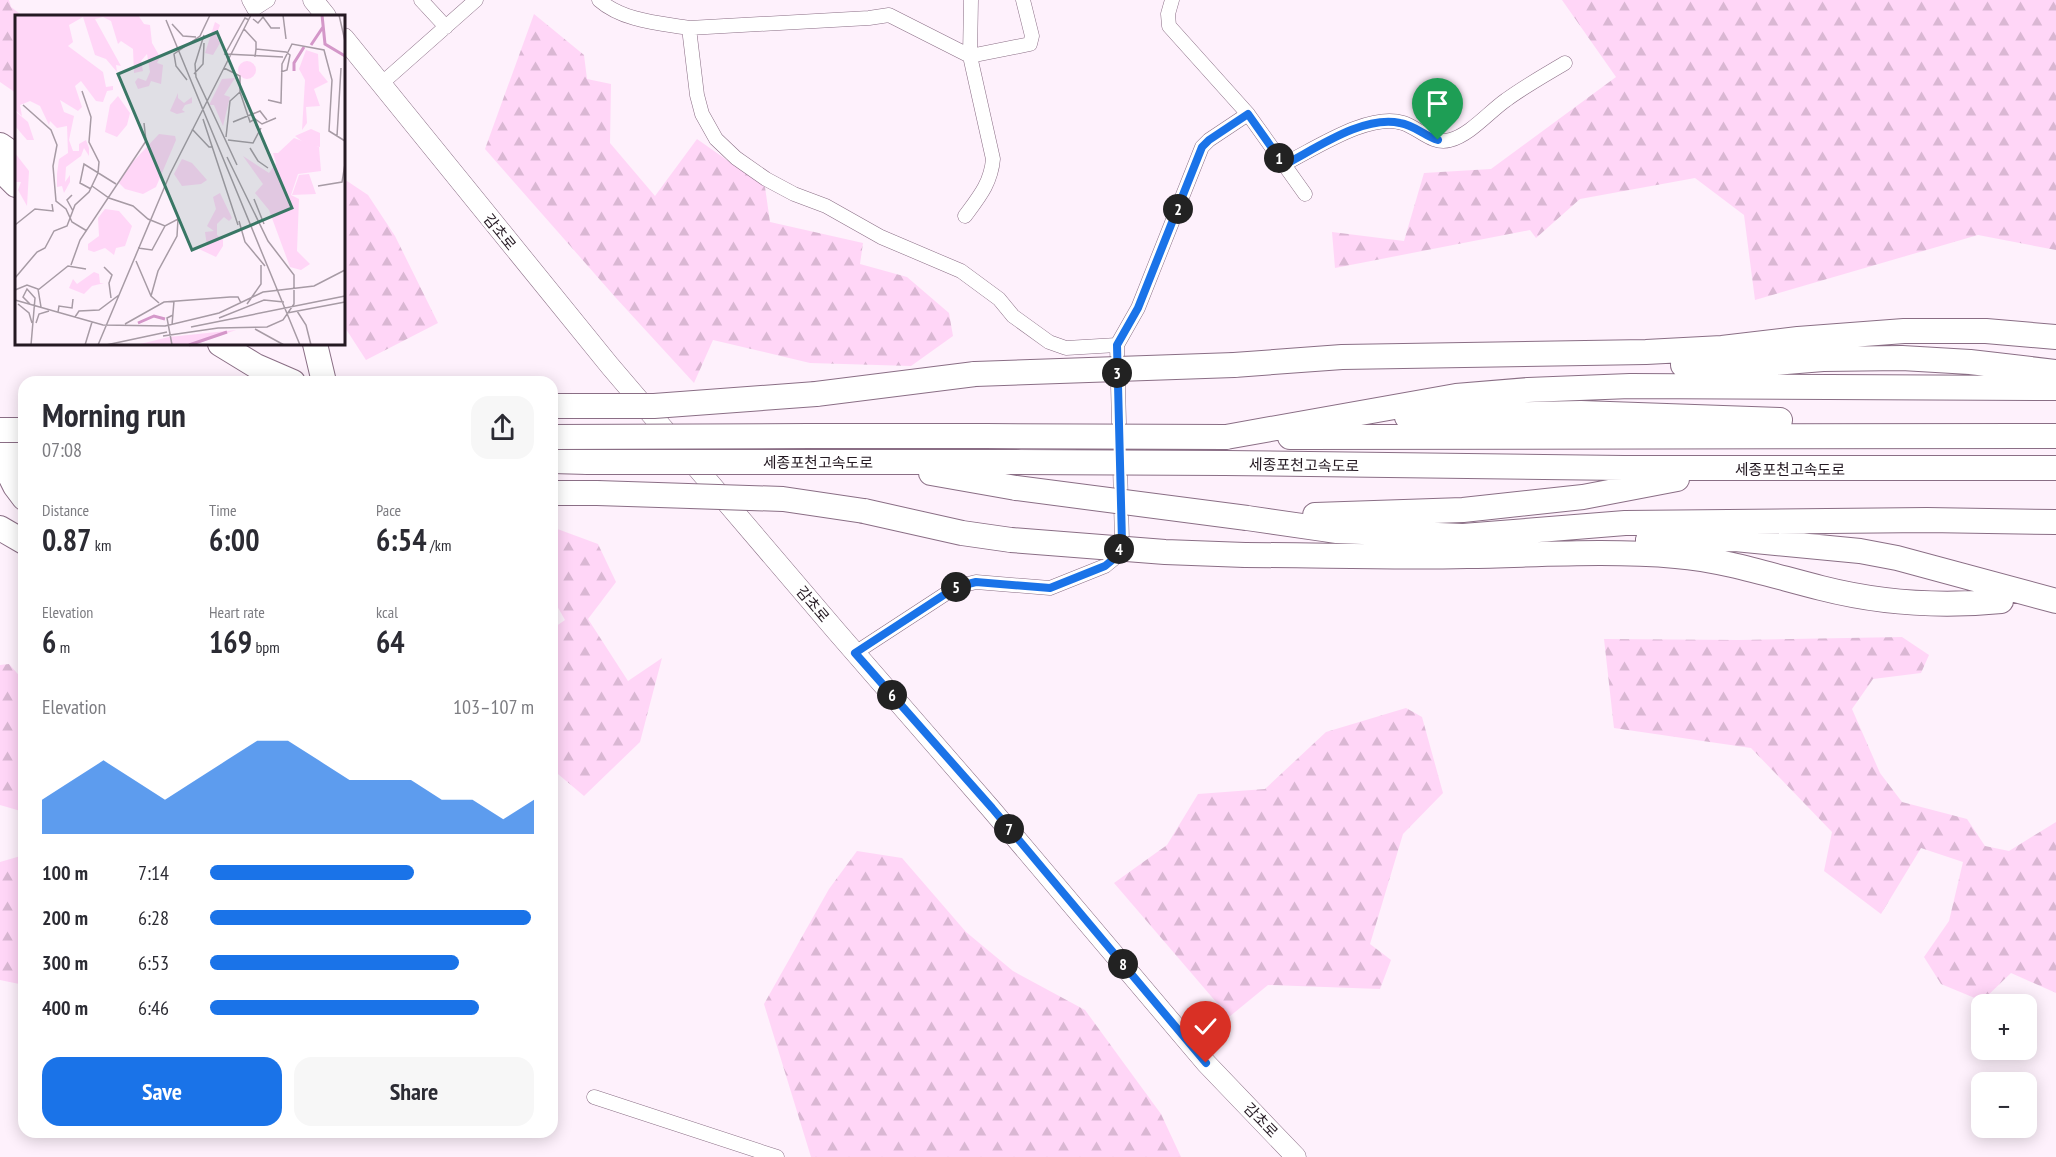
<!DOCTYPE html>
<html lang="en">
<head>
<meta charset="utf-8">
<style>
	:root { --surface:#fff; --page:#f7f7f7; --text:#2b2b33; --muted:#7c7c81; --accent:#1a73e8 }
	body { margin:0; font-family:"PT Sans Narrow","Noto Sans KR",sans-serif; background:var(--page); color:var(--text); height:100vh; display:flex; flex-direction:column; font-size:22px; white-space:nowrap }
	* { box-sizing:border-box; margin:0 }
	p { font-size:20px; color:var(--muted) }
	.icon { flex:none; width:33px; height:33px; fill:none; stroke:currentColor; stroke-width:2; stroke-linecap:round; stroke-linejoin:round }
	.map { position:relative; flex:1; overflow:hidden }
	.drawer { position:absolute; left:18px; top:376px; width:540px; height:762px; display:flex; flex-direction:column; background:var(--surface); border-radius:18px; box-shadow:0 3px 15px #0003 }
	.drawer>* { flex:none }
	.buttons { position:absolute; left:1971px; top:994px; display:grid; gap:12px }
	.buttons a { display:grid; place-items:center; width:66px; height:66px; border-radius:12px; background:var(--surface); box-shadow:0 3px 15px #0003; font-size:30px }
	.pin { position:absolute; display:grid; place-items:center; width:51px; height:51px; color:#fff; margin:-62px -26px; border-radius:50% 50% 50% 0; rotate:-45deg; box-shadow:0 0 6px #0007 }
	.pin .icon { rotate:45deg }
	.km { position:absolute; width:30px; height:30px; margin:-15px; border-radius:50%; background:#222; color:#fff; font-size:16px; line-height:30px; text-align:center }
	.round { display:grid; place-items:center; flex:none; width:63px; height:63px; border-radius:18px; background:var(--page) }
	.head { display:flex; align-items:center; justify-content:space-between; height:102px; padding:0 24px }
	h1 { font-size:33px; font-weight:700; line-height:45px }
	.figures { display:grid; grid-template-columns:repeat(3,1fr); gap:9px; height:102px; padding:6px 24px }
	.figures div { display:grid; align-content:center }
	.figures b { font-size:30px; font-weight:700 }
	.figures small { font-size:16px; font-weight:400 }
	.figures p { font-size:16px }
	.chart { height:168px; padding:12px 24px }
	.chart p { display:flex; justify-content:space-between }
	.chart svg { width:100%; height:108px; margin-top:6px; fill:var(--accent); opacity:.7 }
	.button { display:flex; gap:12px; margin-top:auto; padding:12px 24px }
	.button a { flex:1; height:69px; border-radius:18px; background:var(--accent); color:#fff; font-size:24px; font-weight:700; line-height:69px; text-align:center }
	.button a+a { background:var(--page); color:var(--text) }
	ul { padding:0 24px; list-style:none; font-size:20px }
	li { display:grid; grid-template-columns:96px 72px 1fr; align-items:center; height:45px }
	li i { height:15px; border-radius:8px; background:var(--accent) }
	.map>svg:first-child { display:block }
	.forest { fill:url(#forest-firs) }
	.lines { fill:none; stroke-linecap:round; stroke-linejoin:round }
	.street-casing { stroke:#8a6e85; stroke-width:15 }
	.secondary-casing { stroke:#8a6e85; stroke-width:21 }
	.highway-casing { stroke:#8a6e85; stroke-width:26 }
	.street { stroke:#fff; stroke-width:14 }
	.secondary { stroke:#fff; stroke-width:20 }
	.highway { stroke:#fff; stroke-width:24 }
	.highway-bridge-casing { stroke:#8a6e85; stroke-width:26; stroke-linecap:butt }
	.highway-bridge { stroke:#fff; stroke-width:24 }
	.route-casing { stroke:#fff; stroke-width:12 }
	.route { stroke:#1a73e8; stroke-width:8 }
	.labels { text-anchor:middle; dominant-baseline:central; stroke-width:5; stroke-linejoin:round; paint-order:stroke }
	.street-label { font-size:15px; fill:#241922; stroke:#fff }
	.inset-river { fill:none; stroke:#d497c9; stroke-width:3 }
	.inset-road { fill:none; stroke:#a79ba5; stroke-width:1.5 }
	.view { fill:#397765; fill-opacity:0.15; stroke:#397765; stroke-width:3 }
	.inset-edge { fill:none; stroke:#241922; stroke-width:3 }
</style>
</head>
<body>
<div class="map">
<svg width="2056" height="1157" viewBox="0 0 2056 1157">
	<defs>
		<pattern id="forest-firs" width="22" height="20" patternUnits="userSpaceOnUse" patternTransform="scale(1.5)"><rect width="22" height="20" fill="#ffd6f7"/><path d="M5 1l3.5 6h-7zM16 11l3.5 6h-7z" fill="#dab7d3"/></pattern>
	</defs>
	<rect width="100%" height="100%" fill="#fef1fc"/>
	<path class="forest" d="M0,0H9L11,7L23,16H16V93L0,82Z
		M1562,0H2056V250L1978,235L1755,300L1744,215L1695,178L1580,199L1536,238L1530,230L1335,268L1332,232L1404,241L1424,173L1491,169L1616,77Z
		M534,14L584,55L587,79L611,84L610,143L655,196L697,139L765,187L770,222L863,243L860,264L907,277L949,313L953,336L911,366L810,363L713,340L694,383L616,298L485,149Z
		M344,179L368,195L395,236L438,323L366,360L344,326Z
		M552,527L598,544L616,582L588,619L628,681L662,658L640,742L584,796L552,769V629L565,620L552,597Z
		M1902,637L1929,655L1921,673L1873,679L1852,709L1880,773L1902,802L1967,819L1985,846L2009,851L2056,822V993L2011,973L1982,1001L1941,984L1924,957L1949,921L1963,862L1921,848L1881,914L1824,871L1832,832L1751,748L1614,728L1604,639L1739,640Z
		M9,664L24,681V812L0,805V665Z
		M1406,708L1422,717L1443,793L1403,834L1370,944L1391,960L1380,989L1268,985L1229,1017L1114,883L1167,845L1198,794L1265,789L1326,732Z
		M857,851L902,858L966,932L1013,971L1085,1010L1161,1114L1181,1157H811L764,1004L829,889Z
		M24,855V985L0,980V862Z"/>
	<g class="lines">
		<defs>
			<path id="street" d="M249,0L254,9L268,0
				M421,0L446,27
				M599,0C623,21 659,23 689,28L697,95L702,114L716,139L736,158L766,179L794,194L826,206L881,237L961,271L999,299L1013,316L1049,342L1066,348L1117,345L1122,542L1116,557L1105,566L1050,588L976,582L956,587L855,653
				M689,28L869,18L889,15L970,56L1030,44L1032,36L1023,0
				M381,84L476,0
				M1248,114L1305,194
				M1284,164C1315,149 1369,112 1403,123C1419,128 1432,145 1450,140C1470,135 1490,111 1506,100C1525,86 1545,75 1565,63
				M965,216C979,197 991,183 993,159L970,56L971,0
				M1117,345L1138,308L1202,147L1209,140L1248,114L1169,26L1168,14L1172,0
				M594,1097L777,1157"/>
			<path id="secondary" d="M313,0L326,16
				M344,38L610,366L837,632L991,809L1206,1063L1296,1157"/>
			<path id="highway" d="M0,145L16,156
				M0,169L16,185
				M220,344L256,366L293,382
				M315,344L324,382
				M1234,365L1342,357L1646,352L1722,348L1798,339L1904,331H1986L2056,337
				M1683,365H1750L1823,359L1902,358L1970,362L2056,372
				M816,394L975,374
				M1407,417L1581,413L1780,420
				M0,430H24
				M810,436H985
				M1226,437L1456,396L1528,390L1630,386L2056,388
				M1290,437L2056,436
				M0,455H24
				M0,456L15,486L24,498
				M552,461L588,462
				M838,462H1016
				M1225,463L1624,468H2056
				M931,473L1016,488
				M552,493H597
				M864,511L962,533L1011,540
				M1315,515L1463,510L1583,497L1677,479
				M1247,518L1337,531L1463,536L1625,523L1927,520L2056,522
				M0,528L24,542
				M1648,540L1735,539L1860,551L1897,558L2056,601
				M1245,555C1319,555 1393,558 1467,556C1536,555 1607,550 1676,556C1725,560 1773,576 1821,588C1880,603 1941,607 2001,601"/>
		</defs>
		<use href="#street" class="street-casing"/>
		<use href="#secondary" class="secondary-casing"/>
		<use href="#highway" class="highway-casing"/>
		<use href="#street" class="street"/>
		<use href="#secondary" class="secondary"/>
		<use href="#highway" class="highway"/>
		<defs>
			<path id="highway-bridge" d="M975,374L1234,365
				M552,406H654L816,394
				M985,436L1226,437
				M552,437L810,436
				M588,462H838
				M1016,462L1225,463
				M1016,488L1247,518
				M597,493L783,499L864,511
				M1011,540L1165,552L1245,555"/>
		</defs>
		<use href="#highway-bridge" class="highway-bridge-casing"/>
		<use href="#highway-bridge" class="highway-bridge"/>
	</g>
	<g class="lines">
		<defs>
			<path id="route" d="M1206,1063L992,808L855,653L956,587L976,582L1050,588L1105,566L1116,557L1122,542L1117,345L1138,308L1202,147L1209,140L1248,114L1284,165C1317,148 1363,115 1400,123C1414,125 1425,136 1438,140"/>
		</defs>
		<use href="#route" class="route-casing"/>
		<use href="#route" class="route"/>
	</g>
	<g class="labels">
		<g class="street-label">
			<text transform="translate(500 232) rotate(51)">감초로</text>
			<text x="818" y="462">세종포천고속도로</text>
			<text transform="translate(1304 465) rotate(1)">세종포천고속도로</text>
			<text x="1790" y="469">세종포천고속도로</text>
			<text transform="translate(813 604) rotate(50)">감초로</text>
			<text transform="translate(1261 1120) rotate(46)">감초로</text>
		</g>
	</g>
	<g transform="translate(15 15)">
		<rect width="330" height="330" fill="#fef1fc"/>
		<path d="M296,114L305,118V132L292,130L280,121ZM294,159L301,179L277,180L284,160ZM221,315L178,330H121L154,322Z" fill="#ffd6f7"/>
		<path d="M7,0H123L129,9L135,10L137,28L145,42L142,48L148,50L146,69L136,66L134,71L123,74L120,67L123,63L131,66L135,57L132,39L126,46L128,56L119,58L118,34L106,26L103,29L96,6L88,2L80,4L106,51L101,50L102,57L91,44L80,40L68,2L54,10L58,27L53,31L88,57L91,72L98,71V75L92,76L88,87L81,86L66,66L60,71L67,92L63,96L45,85L49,97L59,101L54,125L58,136H64V129L71,125L74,133V141L69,133L66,141L51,152L50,167L55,160V167L49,178L47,171L42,172V159L44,144L53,138L52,111L42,113L35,106L34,110L25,91L15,86L5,90L7,101L0,95V3ZM200,7L205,10L201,21L205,28L198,40L190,38ZM291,35L303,39L304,56L313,67L299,74L305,91L291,92L292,108L287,115L290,65L284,54ZM223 55a9 9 0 1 1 18 0a9 9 0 1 1-18 0ZM220,63L209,80L215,82L208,111L199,90H194L207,64ZM163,78V83L169,88L177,82V88L170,90L167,95L170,97L162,99L155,96ZM103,81L115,98L112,110L102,122L90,117L95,90ZM144,119L160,121L161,125L141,172L128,179L110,174L104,168L113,152ZM279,123L304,132L306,156L283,159L276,180L284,184L282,236L295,249L286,255L275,252L254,195L240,178L248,169L228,141L254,158L261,148L258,138H263ZM0,138L14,156L12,191L3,175L6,167H0ZM167,144L177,148L192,165L186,169L167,171L159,159ZM205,178L217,203L214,206L209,202L202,209V220L208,224V231L201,242L184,234L192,231L190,217L199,216L192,211L201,194L198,182ZM90,194L104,196L117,211L110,231L101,233L99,240L90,233L79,237L73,235V229L84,221L83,203ZM79,257L84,259L85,268H89L77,271L69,279L54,273L58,264L62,269Z" fill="#ffd6f7"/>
		<path d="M0,96L13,107L19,125H12L0,111Z" fill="#ffd6f7"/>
		<path class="inset-river" d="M307,0L310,29L330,41M296,30L308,12M279,56V48L289,32M123,308L139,301L150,304M174,330L212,317"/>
		<path class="inset-road" d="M268,0L271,24M324,0L330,26M238,4L243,8L248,2L256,13H265M151,5L285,330M234,5L230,3L210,39L268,42M157,9L168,21L181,22M229,14L241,27V34M189,20L180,49L181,62L222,150M240,42L241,34L271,37L275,40L272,55L266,57M209,53L225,61V77L215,86L211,122M179,59L188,49L189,28M172,65L161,51L159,39L185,21L195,0M225,77L235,107L240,104L247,109L261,103M253,85L266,88L267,49L277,29L309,35L317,65L314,116L330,126M8,90L36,115L42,130L38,151L41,186L51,194L57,207L72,216M188,104L223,210M218,107L245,96L252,105M177,114L194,132H198M322,121L326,53M213,125L238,128L246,113M235,133L243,146L253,153M77,171L94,183L118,191L133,204L150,211L163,204L162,221L143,256L136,281L144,288M303,171L327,167L330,149M76,174L65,168L69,149L101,169M57,180L52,185L58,196M239,184L249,209M224,206L230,227L250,251M0,210L20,194L38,196L37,189M123,233L137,235L150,211M121,246L136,281M56,250L65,225L131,126L129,108M89,252L97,260L94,268L96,283M0,263L22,237L30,233L39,216L52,211L60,190L74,177L83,158L84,147L74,127L76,102L67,76M0,275L12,270L23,274L26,292M23,275L53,251L71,254M0,285L88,310L150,311L204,298L248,277L299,271L330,255M3,289L14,298L17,308M15,289L8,282L12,274L20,283L16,330M232,289L246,269V250M282,296L291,310L296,330M43,297L44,291L57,293L58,284M272,298L330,287M60,302L64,296L84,295L104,280M204,303L249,285L269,287M21,308L24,299L34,296M110,309L149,287L215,282H223L226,288M157,310L159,286M176,312L330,281M240,314L269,330M148,321L203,313L252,312L268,305L279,289V260L253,226L212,142M70,330L77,307M83,330L155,159L236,0M91,330L152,317M157,330L152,303L158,300"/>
		<path class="view" d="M202,17L277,193L177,235L103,59Z"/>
		<rect width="330" height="330" class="inset-edge"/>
	</g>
</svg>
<div class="buttons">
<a>+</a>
<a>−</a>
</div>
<div class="pin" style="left:1438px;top:140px;background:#1e9e55"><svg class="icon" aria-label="arrive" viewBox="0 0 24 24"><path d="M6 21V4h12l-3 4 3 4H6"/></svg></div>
<div class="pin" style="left:1206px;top:1063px;background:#d93025"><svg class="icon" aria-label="check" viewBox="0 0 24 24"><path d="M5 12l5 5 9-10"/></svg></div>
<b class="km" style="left:1279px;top:158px">1</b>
<b class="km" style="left:1178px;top:209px">2</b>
<b class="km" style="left:1117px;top:373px">3</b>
<b class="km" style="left:1119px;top:549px">4</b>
<b class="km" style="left:956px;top:587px">5</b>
<b class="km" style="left:892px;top:695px">6</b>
<b class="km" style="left:1009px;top:829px">7</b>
<b class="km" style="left:1123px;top:964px">8</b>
<section class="drawer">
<div class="head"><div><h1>Morning run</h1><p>07:08</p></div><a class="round"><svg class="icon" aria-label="share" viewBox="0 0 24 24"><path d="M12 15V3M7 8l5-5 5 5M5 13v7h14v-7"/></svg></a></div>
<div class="figures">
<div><p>Distance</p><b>0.87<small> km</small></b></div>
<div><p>Time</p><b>6:00</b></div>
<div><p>Pace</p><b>6:54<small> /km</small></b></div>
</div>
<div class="figures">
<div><p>Elevation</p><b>6<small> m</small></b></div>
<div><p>Heart rate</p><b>169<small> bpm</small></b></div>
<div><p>kcal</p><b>64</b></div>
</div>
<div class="chart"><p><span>Elevation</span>103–107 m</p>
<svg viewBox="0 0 160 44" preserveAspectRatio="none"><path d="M0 44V30L10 22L20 14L30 22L40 30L50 22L60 14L70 6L80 6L90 14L100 22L110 22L120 22L130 30L140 30L150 38L160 30V44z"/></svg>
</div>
<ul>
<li><b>100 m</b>7:14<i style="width:63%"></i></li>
<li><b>200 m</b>6:28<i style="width:99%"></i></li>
<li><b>300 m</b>6:53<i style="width:77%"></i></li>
<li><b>400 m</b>6:46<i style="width:83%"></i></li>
</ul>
<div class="button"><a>Save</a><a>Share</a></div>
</section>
</div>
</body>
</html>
